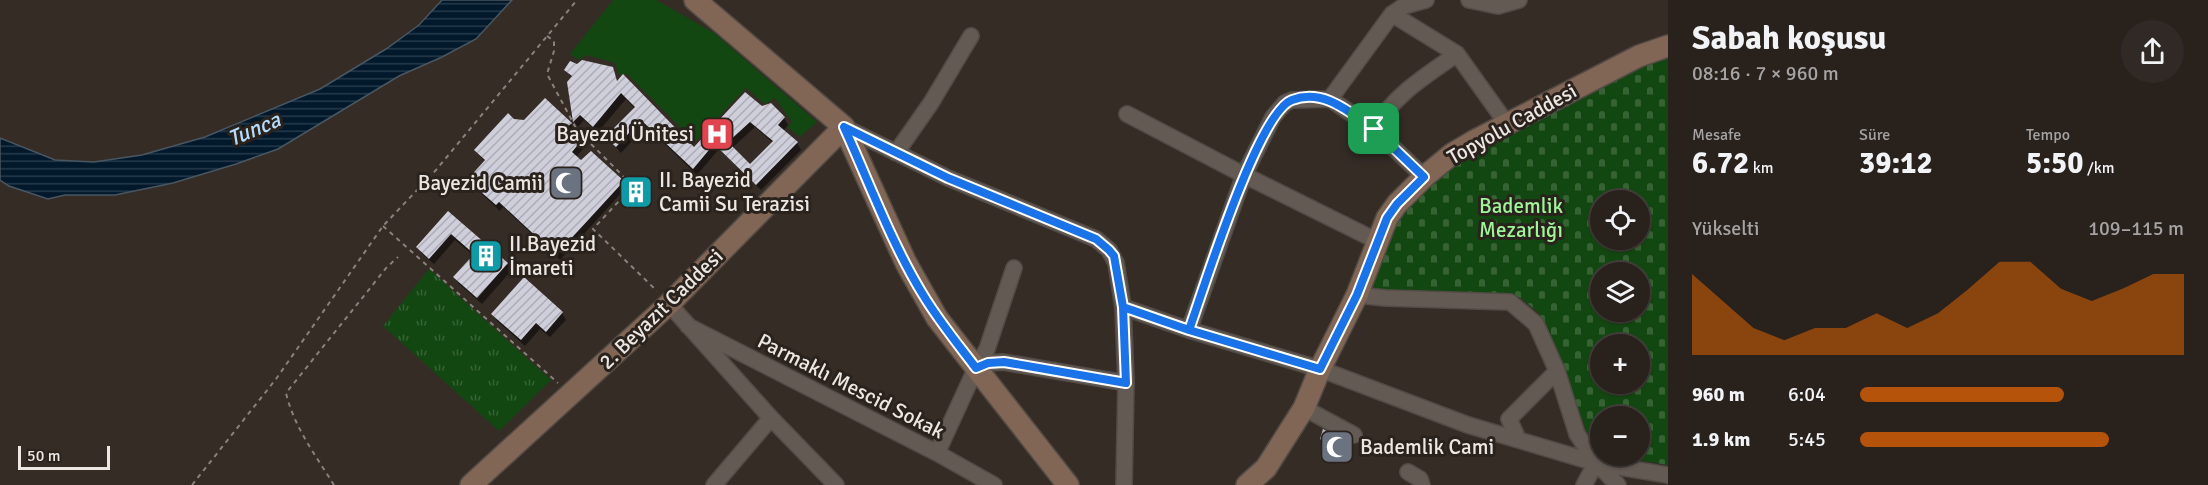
<!DOCTYPE html>
<html lang="tr">
<head>
<meta charset="utf-8">
<style>
	:root { --surface:#28211c; --page:#302925; --text:#f1f3f6; --muted:#a5a3a3; --line:#443e3b; --accent:#b45309 }
	body { margin:0; font-family:Signika,sans-serif; background:var(--page); color:var(--text); height:100vh; display:flex; flex-direction:column; font-size:22px; white-space:nowrap }
	* { box-sizing:border-box; margin:0 }
	p { font-size:20px; color:var(--muted) }
	.icon { flex:none; width:33px; height:33px; fill:none; stroke:currentColor; stroke-width:2; stroke-linecap:round; stroke-linejoin:round }
	.map { position:relative; flex:1; overflow:hidden }
	.drawer { display:flex; flex-direction:column; background:var(--surface); width:540px }
	.drawer>* { flex:none }
	.controls { position:absolute; left:1590px; top:190px; display:grid; gap:12px }
	.controls a { display:grid; place-items:center; width:60px; height:60px; border-radius:50%; background:var(--surface); box-shadow:0 2px 4px #0004,0 0 0 2px var(--line); font-size:30px }
	.scale { position:absolute; left:18px; bottom:15px; width:92px; box-sizing:border-box; padding-left:6px; border:3px solid #ede7e3; border-top:0; font-size:16px; line-height:21px; white-space:nowrap; color:#ede7e3; -webkit-text-stroke:4px #2a221c; paint-order:stroke }
	.pin { position:absolute; display:grid; place-items:center; width:51px; height:51px; color:#fff; margin:-26px; border-radius:12px; box-shadow:0 3px 9px #0006 }
	.round { display:grid; place-items:center; flex:none; width:63px; height:63px; border-radius:32px; background:var(--page) }
	.overview { display:flex; align-items:center; justify-content:space-between; height:102px; padding:0 24px }
	h1 { font-size:33px; font-weight:700; line-height:45px }
	.figures { display:grid; grid-template-columns:repeat(3,1fr); gap:9px; height:102px; padding:6px 24px }
	.figures div { display:grid; align-content:center }
	.figures b { font-size:30px; font-weight:700 }
	.figures small { font-size:16px; font-weight:400 }
	.figures p { font-size:16px }
	.chart { height:168px; padding:12px 24px }
	.chart p { display:flex; justify-content:space-between }
	.chart svg { width:100%; height:108px; margin-top:6px; fill:var(--accent); opacity:.7 }
	ul { padding:0 24px; list-style:none; font-size:20px }
	li { display:grid; grid-template-columns:96px 72px 1fr; align-items:center; height:45px }
	li i { height:15px; border-radius:8px; background:var(--accent) }
	main { display:flex; flex:1; min-height:0 }
	.map>svg:first-child { display:block }
	.grass { fill:#134712 }
	.cemetery { fill:url(#cemetery-stones); fill-rule:evenodd }
	.park { fill:url(#park-tufts) }
	.water { fill:url(#water-rules); stroke:#485762; stroke-width:1.5 }
	.shadow { fill:#0007; fill-rule:evenodd }
	.building { fill:url(#building-hatch); fill-rule:evenodd }
	.lines { fill:none; stroke-linecap:round; stroke-linejoin:round }
	.street-casing { stroke:#524b45; stroke-width:18 }
	.secondary-casing { stroke:#524b45; stroke-width:24 }
	.path { stroke:#89817c; stroke-width:2; stroke-dasharray:4.5 4.5; stroke-linecap:butt }
	.street { stroke:#645a54; stroke-width:15 }
	.secondary { stroke:#826655; stroke-width:21 }
	.route-casing { stroke:#fff; stroke-width:12 }
	.route { stroke:#1a73e8; stroke-width:8 }
	.labels { text-anchor:middle; dominant-baseline:central; stroke-width:6; stroke-linejoin:round; paint-order:stroke }
	.street-label { font-size:21px; fill:#ede7e3; stroke:#2a221c }
	.poi-label { font-size:21px; fill:#ede7e3; stroke:#2a221c; text-anchor:start }
	.park-label { font-size:21px; fill:#9ff699; stroke:#2a221c }
	.water-label { font-size:22px; font-style:italic; fill:#b5dcfc; stroke:#2a221c }
</style>
</head>
<body>
<main>
<div class="map">
<svg width="1668" height="485" viewBox="0 0 1668 485">
	<defs>
		<pattern id="cemetery-stones" width="16" height="16" patternUnits="userSpaceOnUse" patternTransform="scale(1.5)"><rect width="16" height="16" fill="#134712"/><path d="M2 7V4a2 2 0 0 1 4 0v3zM10 15v-3a2 2 0 0 1 4 0v3z" fill="#366234"/></pattern>
		<pattern id="park-tufts" width="24" height="20" patternUnits="userSpaceOnUse" patternTransform="scale(1.5)"><rect width="24" height="20" fill="#134712"/><path d="M3 7l-1-3M5 7V3M7 7l1-3M15 17l-1-3M17 17v-4M19 17l1-3" fill="none" stroke="#366234"/></pattern>
		<pattern id="water-rules" width="6" height="5" patternUnits="userSpaceOnUse" patternTransform="scale(1.5)"><rect width="6" height="5" fill="#01192b"/><path d="M0 2.5h6" fill="none" stroke="#263a4a"/></pattern>
		<pattern id="building-hatch" width="6" height="6" patternUnits="userSpaceOnUse" patternTransform="scale(1.5)"><rect width="6" height="6" fill="#cfcedb"/><path d="M-1 1l2-2M0 6l6-6M5 7l2-2" fill="none" stroke="#adacb5"/></pattern>
	</defs>
	<rect width="100%" height="100%" fill="#352c26"/>
	<path class="grass" d="M613,0H656L714,33L817,122L800,137L787,127L792,122L775,98L765,104L746,88L695,142L627,74L619,75L615,63L586,55L579,60L570,54Z"/>
	<path class="cemetery" d="M1668,55V465L1615,456H1640V417H1600L1599,453L1588,436L1556,347L1538,312L1519,297L1491,293L1444,292L1414,294L1379,291L1366,281L1410,196L1480,151L1615,78L1661,57ZM1600,201H1640V240H1600ZM1600,273H1640V312H1600ZM1600,345H1640V384H1600Z"/>
	<path class="park" d="M429,269L551,380L499,431L383,326Z"/>
	<path class="water" d="M442,0H512L476,39L442,57L399,76L278,149L236,164L173,183L115,195H65L48,199L9,186L0,180V138L55,160L94,162L142,155L205,137L320,89L386,49L419,25Z"/>
	<path class="shadow" d="M577,66L612,68L618,82L695,149L762,108L784,118L788,125L783,131L797,143L801,150L761,190L719,149L697,175L646,126L621,153L607,137L635,109L626,99L598,132L584,120L578,127L574,121L569,82L572,78L566,70ZM755,127L773,143L750,166L732,148Z
		M514,120L571,124L574,130L570,134L583,149L576,157L622,181L626,188L560,260L503,207L500,211L473,186L469,180L485,162L475,150Z
		M448,213L507,264L511,271L482,304L459,284L455,277L474,256L455,240L434,264L422,254L418,247Z
		M524,279L562,313L566,320L550,337L540,329L525,346L497,321L493,314Z
		M1322,439L1346,444L1350,450L1344,460L1326,446Z"/>
	<path class="building" d="M582,60L613,67L617,81L623,74L694,147L745,92L762,106L771,103L785,117L778,125L798,142L756,185L714,144L693,169L641,120L616,147L605,137L635,107L621,93L593,127L580,115L573,122L567,82L572,76L564,70L570,61L577,64ZM750,122L773,141L750,164L728,142Z
		M545,98L572,123L566,128L581,141L572,152L581,160L591,151L624,181L556,255L499,202L496,205L467,180L485,160L474,150L508,113L514,119L524,120Z
		M448,211L508,263L477,298L453,277L474,254L451,234L429,259L416,247Z
		M524,277L563,312L546,332L536,323L521,340L491,314Z
		M1323,429L1347,443L1339,454L1320,439Z"/>
	<g class="lines">
		<defs>
			<path id="street" d="M1469,0L1498,6L1519,0
				M1392,14L1457,54L1507,124
				M1330,99L1374,129L1424,177
				M1127,114L1244,175L1377,241
				M844,127L948,178L1096,239L1109,250L1116,263L1123,307L1126,383L1003,362L988,363L976,368
				M1374,129C1394,95 1425,76 1457,54
				M896,153L931,103L971,36
				M669,304L771,418L836,485
				M1123,307L1189,330L1320,369L1468,425L1596,463L1577,434L1557,371L1536,324L1510,302L1385,298L1357,295
				M688,326L937,453L994,485
				M1189,330L1244,175L1273,117L1285,103L1292,100L1330,99L1392,14L1404,6L1426,0
				M1304,408L1354,435
				M1518,439L1509,419L1557,371
				M937,453L976,368L987,349L1014,268
				M1408,472L1420,479L1422,485
				M714,485L771,418
				M1124,485L1126,383
				M1584,485L1596,463
				M1618,485L1596,463L1668,475"/>
			<path id="secondary" d="M695,0L844,127L906,263L937,318L1068,485
				M471,485L669,304L844,127
				M1247,485L1266,468L1304,408L1320,369L1357,295L1387,218L1397,204L1424,177L1452,154L1474,141L1639,56L1668,46"/>
		</defs>
		<use href="#street" class="street-casing"/>
		<use href="#secondary" class="secondary-casing"/>
		<path class="path" d="M547,36L554,41V51L547,74L577,130L633,186L593,229L657,291
			M383,226L558,383
			M192,485L276,379L383,226L436,170L577,0
			M334,485C316,456 294,427 286,393L387,267L398,257"/>
		<use href="#street" class="street"/>
		<use href="#secondary" class="secondary"/>
	</g>
	<g class="lines">
		<defs>
			<path id="route" d="M1374,129C1349,112 1324,88 1292,100C1258,112 1203,291 1189,330L1123,307L1114,256L1109,250L1096,239L948,178L844,127C869,182 891,242 922,293C938,320 957,343 976,368L988,363L1004,362L1126,383L1123,307L1189,330L1320,369L1357,295L1387,218L1397,204L1424,177L1374,129"/>
		</defs>
		<use href="#route" class="route-casing"/>
		<use href="#route" class="route"/>
	</g>
	<defs>
		<symbol id="hospital-square" viewBox="-11 -11 22 22"><rect x="-9" y="-9" width="18" height="18" rx="4" fill="#e0444e" stroke="#2a221c"/><path d="M-5-5h3v3.5h4V-5h3V5h-3V1.5h-4V5h-3Z" fill="#fff"/></symbol>
		<symbol id="mosque-square" viewBox="-11 -11 22 22"><rect x="-9" y="-9" width="18" height="18" rx="4" fill="#6b7280" stroke="#2a221c"/><path d="M3.5-4.9A6 6 0 1 0 3.5 4.9A5 5 0 1 1 3.5-4.9Z" fill="#fff"/></symbol>
		<symbol id="building-square" viewBox="-11 -11 22 22"><rect x="-9" y="-9" width="18" height="18" rx="4" fill="#0f9aa8" stroke="#2a221c"/><path d="M-4-6H4V6H1V3H-1V6H-4ZM-2.5-4.3h1.7v1.8h-1.7ZM.8-4.3h1.7v1.8H.8ZM-2.5-1h1.7V.8h-1.7ZM.8-1h1.7V.8H.8Z" fill="#fff"/></symbol>
	</defs>
	<g fill-rule="evenodd">
		<use href="#hospital-square" x="698" y="115" width="38" height="38"/>
		<use href="#mosque-square" x="547" y="164" width="38" height="38"/>
		<use href="#building-square" x="617" y="173" width="38" height="38"/>
		<use href="#building-square" x="467" y="237" width="38" height="38"/>
		<use href="#mosque-square" x="1318" y="428" width="38" height="38"/>
	</g>
	<g class="labels">
		<g class="street-label">
			<text transform="translate(1512 124) rotate(-29)">Topyolu Caddesi</text>
			<text transform="translate(661 309) rotate(-44)">2. Beyazıt Caddesi</text>
			<text transform="translate(851 386) rotate(27)">Parmaklı Mescid Sokak</text>
		</g>
		<g class="poi-label">
			<text x="694" y="134" text-anchor="end">Bayezıd Ünitesi</text>
			<text x="659" y="180">II. Bayezid<tspan x="659" dy="24">Camii Su Terazisi</tspan></text>
			<text x="543" y="183" text-anchor="end">Bayezid Camii</text>
			<text x="509" y="244">II.Bayezid<tspan x="509" dy="24">İmareti</tspan></text>
			<text x="1360" y="447">Bademlik Cami</text>
		</g>
		<g class="park-label">
			<text x="1521" y="206">Bademlik<tspan x="1521" dy="24">Mezarlığı</tspan></text>
		</g>
		<g class="water-label">
			<text transform="translate(254 129) rotate(-23)">Tunca</text>
		</g>
	</g>
</svg>
<div class="controls">
<a><svg class="icon" aria-label="locate" viewBox="0 0 24 24"><circle cx="12" cy="12" r="6"/><path d="M12 2v4M12 18v4M2 12h4M18 12h4"/></svg></a>
<a><svg class="icon" aria-label="layers" viewBox="0 0 24 24"><path d="M12 4l9 5-9 5-9-5zM3 14l9 5 9-5"/></svg></a>
<a>+</a>
<a>−</a>
</div>
<div class="scale">50 m</div>
<div class="pin" style="left:1374px;top:129px;background:#1e9e55"><svg class="icon" aria-label="arrive" viewBox="0 0 24 24"><path d="M6 21V4h12l-3 4 3 4H6"/></svg></div>
</div>
<section class="drawer">
<div class="overview"><div><h1>Sabah koşusu</h1><p>08:16 · 7 × 960 m</p></div><a class="round"><svg class="icon" aria-label="share" viewBox="0 0 24 24"><path d="M12 15V3M7 8l5-5 5 5M5 13v7h14v-7"/></svg></a></div>
<div class="figures">
<div><p>Mesafe</p><b>6.72<small> km</small></b></div>
<div><p>Süre</p><b>39:12</b></div>
<div><p>Tempo</p><b>5:50<small> /km</small></b></div>
</div>
<div class="chart"><p><span>Yükselti</span>109–115 m</p>
<svg viewBox="0 0 160 44" preserveAspectRatio="none"><path d="M0 44V11L10 22L20 33L30 38L40 33L50 33L60 27L70 33L80 27L90 17L100 6L110 6L120 17L130 22L140 17L150 11L160 11V44z"/></svg>
</div>
<ul>
<li><b>960 m</b>6:04<i style="width:63%"></i></li>
<li><b>1.9 km</b>5:45<i style="width:77%"></i></li>
</ul>
</section>
</main>
</body>
</html>
